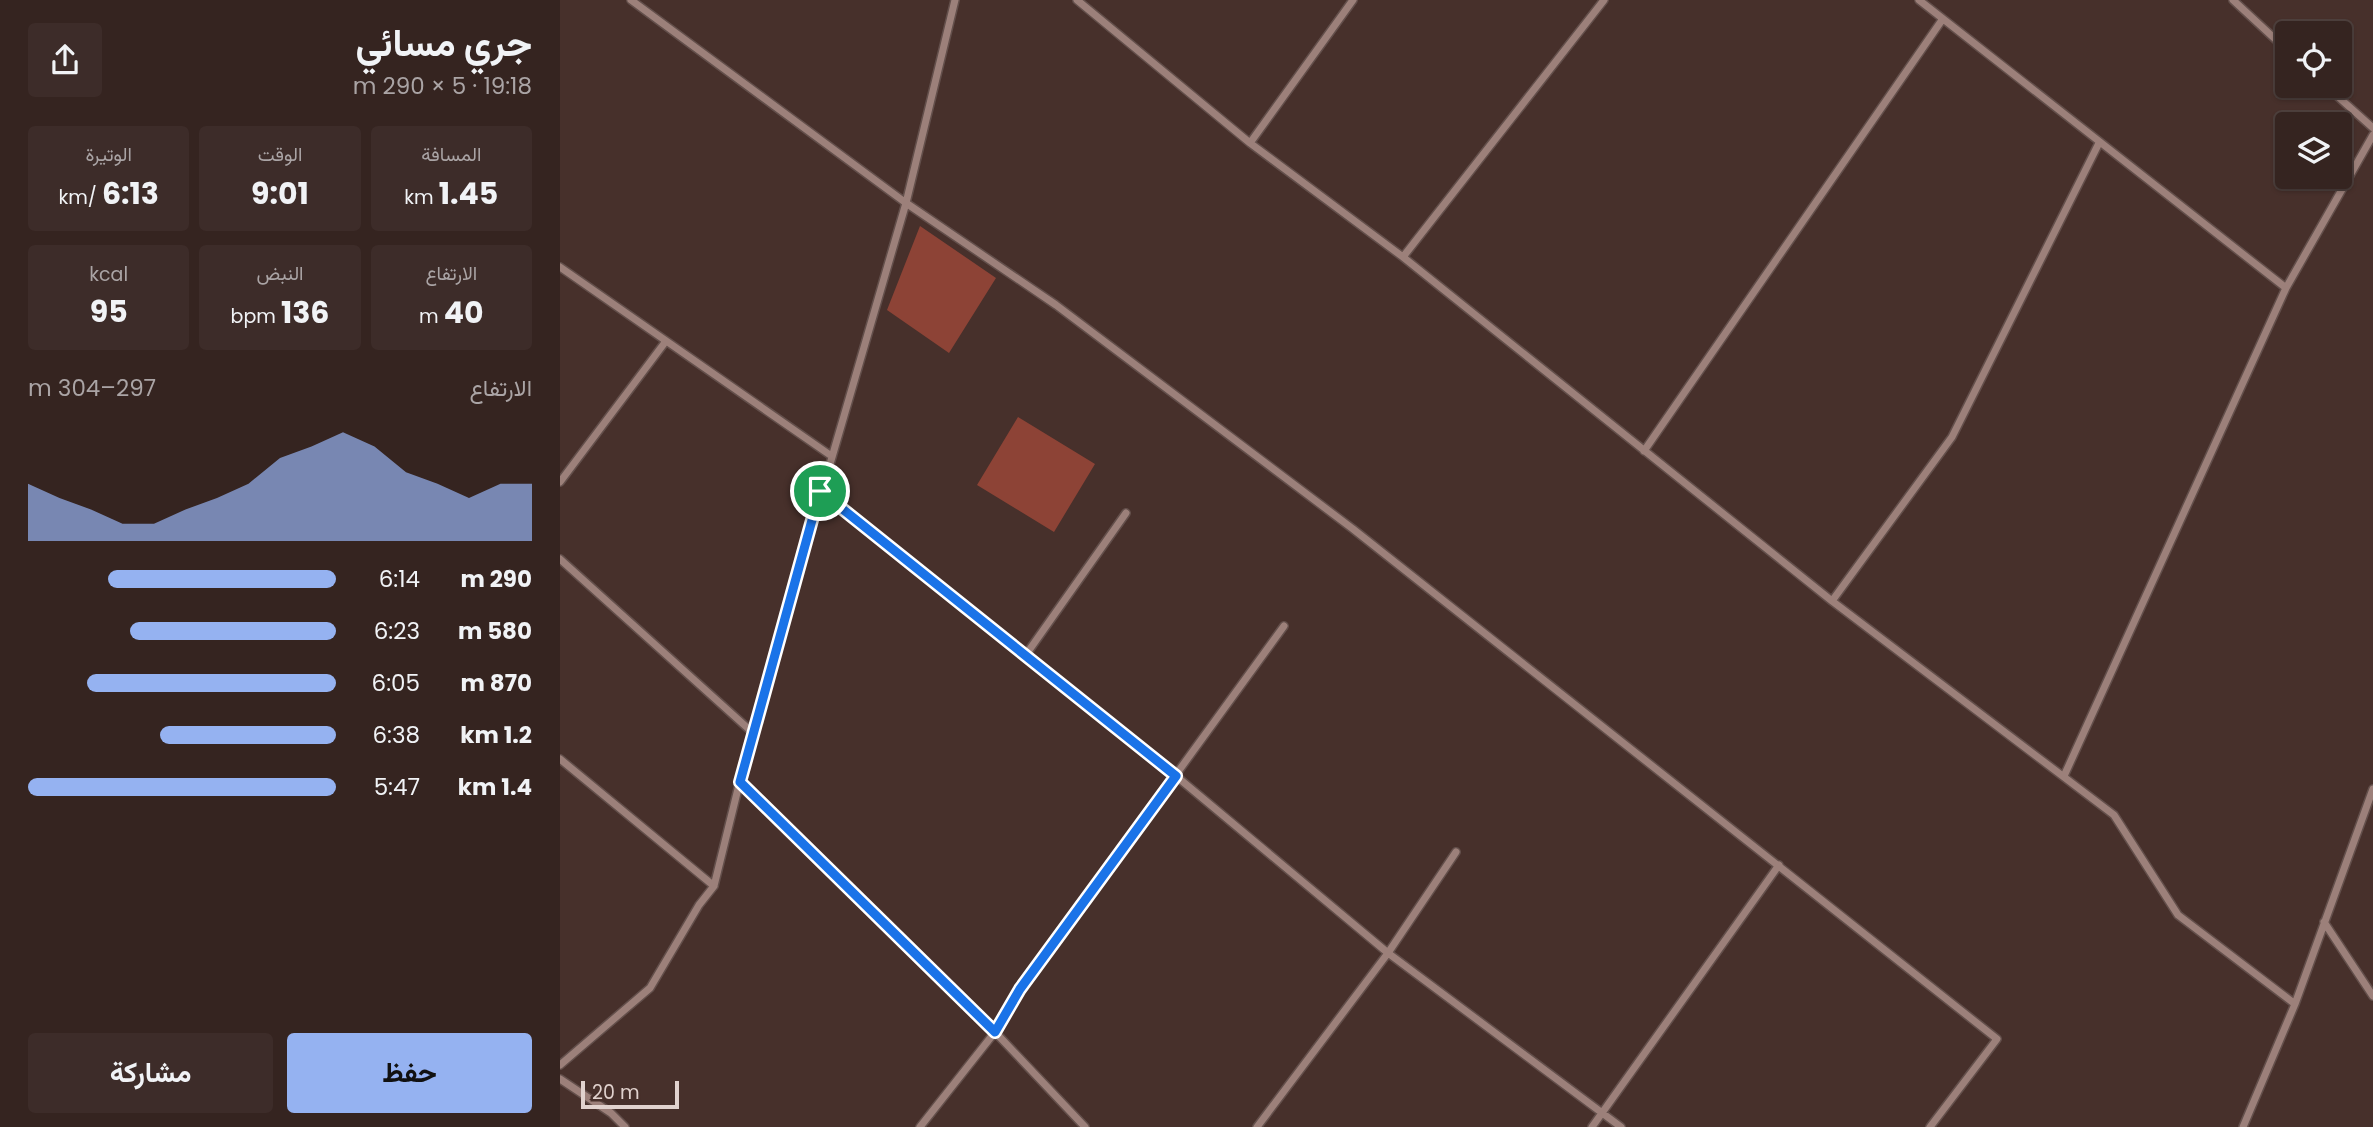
<!DOCTYPE html>
<html lang="ar">
<head>
<meta charset="utf-8">
<style>
	:root { --surface:#352420; --page:#3d2c29; --text:#f1f3f6; --muted:#aaa4a5; --line:#4f413e; --accent:#95b2f1 }
	body { margin:0; font-family:Poppins,Vazirmatn,sans-serif; background:var(--page); color:var(--text); direction:rtl; height:100vh; display:flex; flex-direction:column; font-size:26px; white-space:nowrap }
	* { box-sizing:border-box; margin:0 }
	p { font-size:23px; color:var(--muted) }
	.icon { flex:none; width:38px; height:38px; fill:none; stroke:currentColor; stroke-width:2; stroke-linecap:round; stroke-linejoin:round }
	.map { position:relative; flex:1; overflow:hidden; direction:ltr }
	.drawer { display:flex; flex-direction:column; background:var(--surface); width:560px }
	.drawer>* { flex:none }
	.fabs { position:absolute; left:1715px; top:21px; display:grid; gap:14px }
	.fabs a { display:grid; place-items:center; width:77px; height:77px; border-radius:7px; background:var(--surface); box-shadow:0 2px 5px #0004,0 0 0 2px var(--line); font-size:35px }
	.scale { position:absolute; left:21px; bottom:18px; width:98px; box-sizing:border-box; padding-left:7px; border:4px solid #e1d2ce; border-top:0; font-size:19px; line-height:24px; white-space:nowrap; color:#e1d2ce; -webkit-text-stroke:5px #47302b; paint-order:stroke }
	.pin { position:absolute; display:grid; place-items:center; width:60px; height:60px; color:#fff; margin:-30px; border:4px solid #fff; border-radius:50%; box-shadow:0 2px 7px #0007 }
	.round { display:grid; place-items:center; flex:none; width:74px; height:74px; border-radius:7px; background:var(--page) }
	.headline { display:flex; align-items:center; justify-content:space-between; height:119px; padding:0 28px }
	h1 { font-size:38px; font-weight:700; line-height:52px }
	.metrics { display:grid; grid-template-columns:repeat(3,1fr); gap:10px; height:119px; padding:7px 28px }
	.metrics div { display:grid; align-content:center; border-radius:7px; background:var(--page); text-align:center }
	.metrics b { font-size:30px; font-weight:700 }
	.metrics small { font-size:19px; font-weight:400 }
	.metrics p { font-size:19px }
	.chart { height:196px; padding:14px 28px }
	.chart p { display:flex; justify-content:space-between }
	.chart svg { width:100%; height:126px; margin-top:7px; fill:var(--accent); opacity:.7 }
	.cta { display:flex; gap:14px; margin-top:auto; padding:14px 28px }
	.cta a { flex:1; height:80px; border-radius:7px; background:var(--accent); color:#111; font-size:28px; font-weight:700; line-height:80px; text-align:center }
	.cta a+a { background:var(--page); color:var(--text) }
	ul { padding:0 28px; list-style:none; font-size:23px }
	li { display:grid; grid-template-columns:112px 84px 1fr; align-items:center; height:52px }
	li i { height:18px; border-radius:9px; background:var(--accent) }
	main { display:flex; flex:1; min-height:0 }
	.map>svg:first-child { display:block }
	.building { fill:#8d4336 }
	.lines { fill:none; stroke-linecap:round; stroke-linejoin:round }
	.street-casing { stroke:#634f4b; stroke-width:10 }
	.street { stroke:#9c807a; stroke-width:7 }
	.route-casing { stroke:#fff; stroke-width:14 }
	.route { stroke:#1a73e8; stroke-width:9 }
</style>
</head>
<body>
<main>
<div class="map">
<svg width="1813" height="1127" viewBox="0 0 1813 1127">
	<rect width="100%" height="100%" fill="#47302b"/>
	<path class="building" d="M360,226L436,278L389,353L327,310Z
		M458,417L535,464L494,532L417,485Z"/>
	<g class="lines">
		<defs>
			<path id="street" d="M71,0L346,203L496,305L793,529L1437,1039L1370,1127
				M517,0L690,143L843,257L1272,601L1554,815L1618,915L1735,1004
				M1359,0L1726,288
				M1673,0L1727,50
				M1766,86L1813,128
				M690,143L793,0
				M843,257L1044,0
				M0,267L270,455
				M1084,451L1382,20
				M0,482L106,341
				M260,491L616,776L828,953L1061,1127
				M0,559L192,732
				M1272,601L1392,437L1539,143
				M465,656L566,513
				M0,759L154,886
				M1504,776L1726,288L1813,135
				M180,782L435,1032L525,1127
				M1764,922L1813,996
				M0,1065L90,988L139,905L154,886L192,732L346,203L395,0
				M0,1079L51,1113L65,1127
				M360,1127L435,1032L460,989L724,626
				M697,1127L828,953L896,852
				M1032,1127L1219,865
				M1683,1127L1735,1004L1813,789"/>
		</defs>
		<use href="#street" class="street-casing"/>
		<use href="#street" class="street"/>
	</g>
	<g class="lines">
		<defs>
			<path id="route" d="M260,491L616,776L460,989L435,1032L180,782Z"/>
		</defs>
		<use href="#route" class="route-casing"/>
		<use href="#route" class="route"/>
	</g>
</svg>
<div class="fabs">
<a><svg class="icon" aria-label="locate" viewBox="0 0 24 24"><circle cx="12" cy="12" r="6"/><path d="M12 2v4M12 18v4M2 12h4M18 12h4"/></svg></a>
<a><svg class="icon" aria-label="layers" viewBox="0 0 24 24"><path d="M12 4l9 5-9 5-9-5zM3 14l9 5 9-5"/></svg></a>
</div>
<div class="scale">20 m</div>
<div class="pin" style="left:260px;top:491px;background:#1e9e55"><svg class="icon" aria-label="arrive" viewBox="0 0 24 24"><path d="M6 21V4h12l-3 4 3 4H6"/></svg></div>
</div>
<section class="drawer">
<div class="headline"><div><h1>جري مسائي</h1><p>19:18 · 5 × 290 m</p></div><a class="round"><svg class="icon" aria-label="share" viewBox="0 0 24 24"><path d="M12 15V3M7 8l5-5 5 5M5 13v7h14v-7"/></svg></a></div>
<div class="metrics">
<div><p>المسافة</p><b>1.45<small> km</small></b></div>
<div><p>الوقت</p><b>9:01</b></div>
<div><p>الوتيرة</p><b>6:13<small> /km</small></b></div>
</div>
<div class="metrics">
<div><p>الارتفاع</p><b>40<small> m</small></b></div>
<div><p>النبض</p><b>136<small> bpm</small></b></div>
<div><p>kcal</p><b>95</b></div>
</div>
<div class="chart"><p><span>الارتفاع</span>297–304 m</p>
<svg viewBox="0 0 160 44" preserveAspectRatio="none"><path d="M0 44V24L10 29L20 33L30 38L40 38L50 33L60 29L70 24L80 15L90 11L100 6L110 11L120 20L130 24L140 29L150 24L160 24V44z"/></svg>
</div>
<ul>
<li><b>290 m</b>6:14<i style="width:74%"></i></li>
<li><b>580 m</b>6:23<i style="width:67%"></i></li>
<li><b>870 m</b>6:05<i style="width:81%"></i></li>
<li><b>1.2 km</b>6:38<i style="width:57%"></i></li>
<li><b>1.4 km</b>5:47<i style="width:100%"></i></li>
</ul>
<div class="cta"><a>حفظ</a><a>مشاركة</a></div>
</section>
</main>
</body>
</html>
